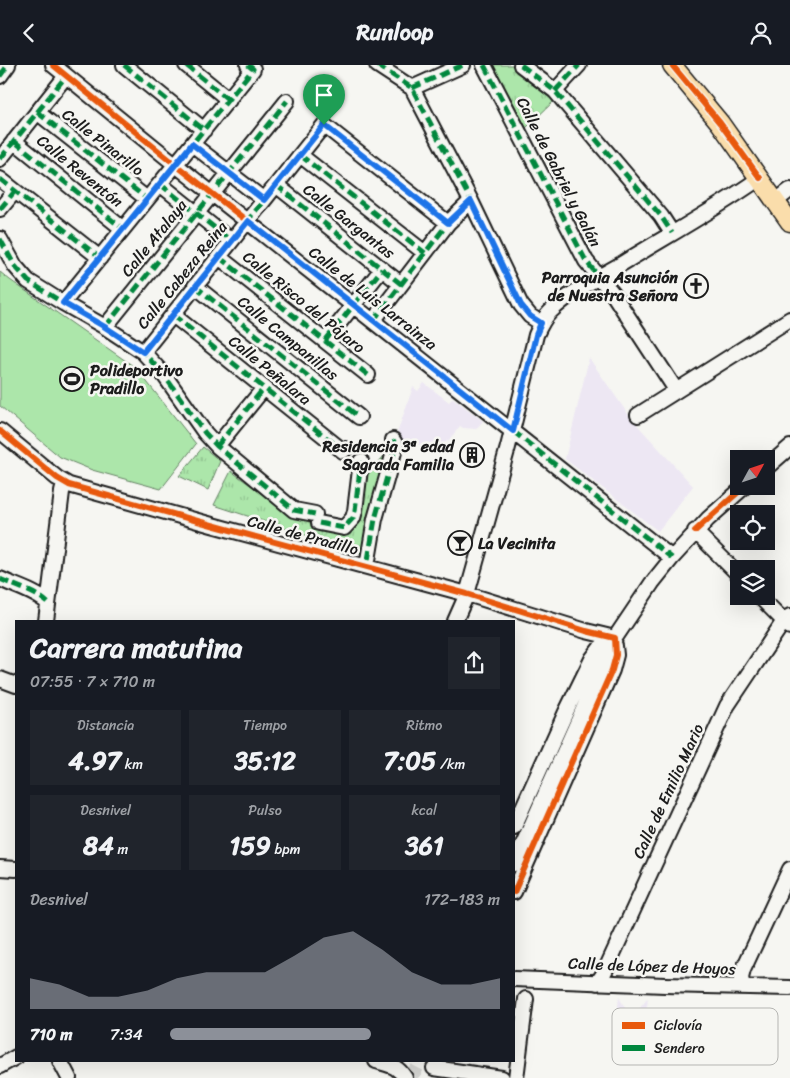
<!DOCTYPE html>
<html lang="es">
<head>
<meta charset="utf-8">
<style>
	:root { --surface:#171b24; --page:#20242c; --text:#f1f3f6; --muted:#9ea1a6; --accent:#8c9099 }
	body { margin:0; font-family:Sriracha,sans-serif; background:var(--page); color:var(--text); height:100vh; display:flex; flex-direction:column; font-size:19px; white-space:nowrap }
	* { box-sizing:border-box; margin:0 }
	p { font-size:16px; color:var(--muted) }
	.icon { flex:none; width:28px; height:28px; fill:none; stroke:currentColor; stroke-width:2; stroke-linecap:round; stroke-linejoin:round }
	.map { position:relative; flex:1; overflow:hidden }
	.details { position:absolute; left:15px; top:555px; width:500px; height:442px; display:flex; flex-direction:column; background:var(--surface); border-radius:0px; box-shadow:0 5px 20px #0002 }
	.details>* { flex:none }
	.needle { width:32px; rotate:50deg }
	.buttons { position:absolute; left:730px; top:385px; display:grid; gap:10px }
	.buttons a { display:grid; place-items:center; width:45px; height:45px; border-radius:0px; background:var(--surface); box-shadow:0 5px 20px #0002; font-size:25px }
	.pin { position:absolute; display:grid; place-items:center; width:42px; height:42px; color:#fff; margin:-51px -21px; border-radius:50% 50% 50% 0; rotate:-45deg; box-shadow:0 0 5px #0007 }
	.pin .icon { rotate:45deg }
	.round { display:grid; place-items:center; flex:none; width:52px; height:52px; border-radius:0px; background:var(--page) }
	.overview { display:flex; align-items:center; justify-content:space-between; height:85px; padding:0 15px }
	h1 { font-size:28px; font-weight:700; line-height:38px }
	.stats { display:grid; grid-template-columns:repeat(3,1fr); gap:8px; height:85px; padding:5px 15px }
	.stats div { display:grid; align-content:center; border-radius:0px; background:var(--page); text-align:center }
	.stats b { font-size:25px; font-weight:700 }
	.stats small { font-size:14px; font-weight:400 }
	.stats p { font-size:14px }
	.chart { height:140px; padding:10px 15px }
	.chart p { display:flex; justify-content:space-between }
	.chart svg { width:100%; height:90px; margin-top:5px; fill:var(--accent); opacity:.7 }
	ul { padding:0 15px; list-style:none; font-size:16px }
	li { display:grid; grid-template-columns:80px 60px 1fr; align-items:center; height:38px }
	li i { height:12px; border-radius:6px; background:var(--accent) }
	header { display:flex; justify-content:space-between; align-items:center; height:65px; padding:0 15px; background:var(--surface); font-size:22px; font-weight:700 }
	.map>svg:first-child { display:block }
	.built { fill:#ede7f3 }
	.park { fill:url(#park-tufts); stroke:#648163 }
	.pitch { fill:#ace6aa; stroke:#648163 }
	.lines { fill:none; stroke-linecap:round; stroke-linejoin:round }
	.minor-tunnel { stroke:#d5d5d2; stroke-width:14; stroke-dasharray:14 7; stroke-linecap:butt }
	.minor-casing { stroke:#1c1c1c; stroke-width:18 }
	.major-casing { stroke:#1c1c1c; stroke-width:21 }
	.minor { stroke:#f6f6f2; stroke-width:14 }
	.major { stroke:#faddab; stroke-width:18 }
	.quiet { stroke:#00873e; stroke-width:5; stroke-dasharray:10 5; stroke-linecap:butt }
	.cycleway-casing { stroke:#f6f6f2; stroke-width:9 }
	.cycleway { stroke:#e8590c; stroke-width:6 }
	.route-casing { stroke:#fff; stroke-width:10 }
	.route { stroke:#1a73e8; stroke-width:6 }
	.labels { text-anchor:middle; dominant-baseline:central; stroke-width:5; stroke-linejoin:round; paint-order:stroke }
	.street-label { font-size:16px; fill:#1c1c1c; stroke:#f6f6f2 }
	.poi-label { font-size:16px; font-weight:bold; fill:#1c1c1c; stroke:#f6f6f2; text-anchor:end }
	.key { fill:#f6f6f2; stroke:#b5b5b2; stroke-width:1 }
	.key-label { font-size:14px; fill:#1c1c1c }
</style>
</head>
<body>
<header><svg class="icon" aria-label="back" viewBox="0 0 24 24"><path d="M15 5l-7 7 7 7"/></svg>Runloop<svg class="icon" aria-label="person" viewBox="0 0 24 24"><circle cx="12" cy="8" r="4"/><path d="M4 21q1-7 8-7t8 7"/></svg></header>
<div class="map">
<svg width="790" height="1013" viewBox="0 0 790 1013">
	<defs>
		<pattern id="park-tufts" width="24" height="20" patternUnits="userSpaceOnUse" patternTransform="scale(1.25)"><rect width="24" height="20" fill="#ace6aa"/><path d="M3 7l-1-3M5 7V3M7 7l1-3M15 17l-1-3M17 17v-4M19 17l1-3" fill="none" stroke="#93c592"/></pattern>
	</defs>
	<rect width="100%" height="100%" fill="#f6f6f2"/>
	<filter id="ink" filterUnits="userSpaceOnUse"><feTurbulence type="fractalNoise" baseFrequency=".02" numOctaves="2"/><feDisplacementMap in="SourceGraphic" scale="10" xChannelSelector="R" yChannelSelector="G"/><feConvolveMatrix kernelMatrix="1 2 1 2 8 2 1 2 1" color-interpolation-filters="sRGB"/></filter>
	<g filter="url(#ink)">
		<path class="built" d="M589,293L630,352L693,421L658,466L565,394Z
			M424,318L449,337L453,333L483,356L476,364L463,363L460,361L449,375L444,378L438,385L395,374L413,322L418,326Z
			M619,932L631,954L648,933L641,991L613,988Z"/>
		<path class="park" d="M492,0H512L545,26L555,35L526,63Z
			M203,382L220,396L208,425L179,411Z
			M389,385L369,491L214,440L231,406L294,452L350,470L366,412Z"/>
		<path class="pitch" d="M0,207L10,215L136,303L196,379L161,424L92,405L60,392L0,341Z"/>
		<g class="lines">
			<path class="minor-tunnel" d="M408,1013L415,1006L420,996"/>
			<defs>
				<path id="minor" d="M53,0L181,104L672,493
					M124,0L204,65
					M186,0L229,35
					M377,0L412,23L471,136L521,240L530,251L541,258
					M484,0L586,196L613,229L676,325
					M521,0L555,26L661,151L672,168
					M0,11L8,0
					M412,23L463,0
					M555,26L579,0
					M37,47L147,134
					M14,76L123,164
					M192,79L264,135
					M300,90L425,188
					M0,94L66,11
					M0,114L100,193
					M160,119L231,176
					M276,120L382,204L401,219
					M776,136L790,125
					M0,144L15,126
					M0,174L15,201L28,216L63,238L105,262L143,287L164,310L205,368L217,381L294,445L315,449
					M219,192L368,310
					M195,221L359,352
					M63,238L253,4L248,0
					M173,250L343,386L345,384
					M373,256L448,158L471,136
					M105,262L287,36
					M325,276L382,204
					M143,287L324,60L448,158
					M638,350L790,254
					M0,366L57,413L69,420L212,460L467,529L586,566L615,573
					M217,381L264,323
					M766,403L790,382
					M319,458L344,463L353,453L355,446L361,396
					M695,466L739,510
					M368,495L375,454L396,380L393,375
					M0,514C15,521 36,527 48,538
					M759,531L790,562
					M46,556L62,427L64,419
					M455,556L467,529L508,382L536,270C540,261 543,254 550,247C570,227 599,212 623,198C669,170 716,144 760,113
					M0,614L16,620
					M514,762L566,647L592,594L601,582L614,573
					M514,799L615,573L652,518L672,493L708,454L745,421
					M0,803L16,804
					M514,827L612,605L616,590L615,581
					M514,914L665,920L790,923
					M597,918L602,911L606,904L727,641L784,556L790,551
					M743,921L741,913L743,905L790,804
					M60,996L69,1013
					M376,996C389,1000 397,1000 405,1013
					M0,1001L16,992
					M434,1003L502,1013
					M516,1013L526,934"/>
				<path id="major" d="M672,0L720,58L790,157"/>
			</defs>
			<use href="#minor" class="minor-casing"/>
			<use href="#major" class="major-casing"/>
			<use href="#minor" class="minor"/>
			<use href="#major" class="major"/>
			<path class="quiet" d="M124,0L204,65
				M186,0L229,35
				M377,0L412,23L471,136L521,240L530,251L541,258
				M484,0L586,196L599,212
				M521,0L555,26L661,151L672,168
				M0,11L8,0
				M412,23L463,0
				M555,26L579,0
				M37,47L147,134
				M14,76L123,164
				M192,79L264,135
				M300,90L425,188
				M0,94L66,11
				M0,114L100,193
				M160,119L231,176
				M276,120L382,204L401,219
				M0,144L15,126
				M0,174L15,201L28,216L63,238L105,262L143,287L164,310L205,368L217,381L294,445L315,449
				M219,192L368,310
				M195,221L359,352
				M63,238L253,4L248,0
				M173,250L343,386L345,384
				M373,256L448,158L471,136
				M105,262L287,36
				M325,276L382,204
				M143,287L324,60L448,158
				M513,366L672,493
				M217,381L264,323
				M319,458L344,463L353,453L355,446L361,396
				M368,495L375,454L396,380L393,375
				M0,514C15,521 36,527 48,538"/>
			<defs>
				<path id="cycleway" d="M53,0L181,104L513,366
					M672,0L720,58L760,113
					M0,366L57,413L69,420L212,460L467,529L586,566L615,573L616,590L612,605L514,827
					M695,466L708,454L745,421"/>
			</defs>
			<use href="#cycleway" class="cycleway-casing"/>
			<use href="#cycleway" class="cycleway"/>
		</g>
	</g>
	<g class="lines" filter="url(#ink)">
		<defs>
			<path id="route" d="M324,60L448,158L471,136L521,240L530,251L541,258L536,270L513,366L248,156L143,287L105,262L63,238L192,79L264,135Z"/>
		</defs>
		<use href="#route" class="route-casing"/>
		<use href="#route" class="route"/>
	</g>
	<defs>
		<symbol id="church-ring" viewBox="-11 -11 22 22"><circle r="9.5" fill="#f6f6f2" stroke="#1c1c1c" stroke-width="1.5"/><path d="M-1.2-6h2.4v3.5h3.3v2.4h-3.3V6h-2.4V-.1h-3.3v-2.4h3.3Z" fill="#1c1c1c"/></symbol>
		<symbol id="stadium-ring" viewBox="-11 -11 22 22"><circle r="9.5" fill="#f6f6f2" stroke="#1c1c1c" stroke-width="1.5"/><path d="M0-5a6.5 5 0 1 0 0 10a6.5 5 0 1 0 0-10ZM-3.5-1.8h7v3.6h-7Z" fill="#1c1c1c"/></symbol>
		<symbol id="building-ring" viewBox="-11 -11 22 22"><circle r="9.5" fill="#f6f6f2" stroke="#1c1c1c" stroke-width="1.5"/><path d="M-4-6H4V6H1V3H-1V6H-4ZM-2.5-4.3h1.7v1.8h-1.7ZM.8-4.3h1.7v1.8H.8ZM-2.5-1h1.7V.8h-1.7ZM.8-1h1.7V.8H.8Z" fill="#1c1c1c"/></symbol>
		<symbol id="bar-ring" viewBox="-11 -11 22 22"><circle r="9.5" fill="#f6f6f2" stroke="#1c1c1c" stroke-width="1.5"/><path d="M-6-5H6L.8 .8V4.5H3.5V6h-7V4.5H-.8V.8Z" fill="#1c1c1c"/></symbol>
	</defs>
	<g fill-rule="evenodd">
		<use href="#church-ring" x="682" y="207" width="28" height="28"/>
		<use href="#stadium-ring" x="58" y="300" width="28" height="28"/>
		<use href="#building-ring" x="458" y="376" width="28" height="28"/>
		<use href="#bar-ring" x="446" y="464" width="28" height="28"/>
	</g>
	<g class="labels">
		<g class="street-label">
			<text transform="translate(103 77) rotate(38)">Calle Pinarillo</text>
			<text transform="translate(80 106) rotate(39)">Calle Reventón</text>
			<text transform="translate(559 107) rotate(63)">Calle de Gabriel y Galán</text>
			<text transform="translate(349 156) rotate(38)">Calle Gargantas</text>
			<text transform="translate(154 173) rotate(-51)">Calle Atalaya</text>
			<text transform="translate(182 210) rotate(-51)">Calle Cabeza Reina</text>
			<text transform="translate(373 233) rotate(38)">Calle de Luis Larrainza</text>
			<text transform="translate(304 237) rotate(39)">Calle Risco del Pájaro</text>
			<text transform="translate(288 273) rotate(39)">Calle Campanillas</text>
			<text transform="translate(270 305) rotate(39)">Calle Peñalara</text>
			<text transform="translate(303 470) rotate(15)">Calle de Pradillo</text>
			<text transform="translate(668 726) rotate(-65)">Calle de Emilio Mario</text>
			<text transform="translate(652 901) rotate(2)">Calle de López de Hoyos</text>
		</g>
		<g class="poi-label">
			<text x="678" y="212">Parroquia Asunción<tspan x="678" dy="18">de Nuestra Señora</tspan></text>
			<text x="90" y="305" text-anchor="start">Polideportivo<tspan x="90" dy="18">Pradillo</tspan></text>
			<text x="454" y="381">Residencia 3ª edad<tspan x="454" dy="18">Sagrada Familia</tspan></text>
			<text x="478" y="478" text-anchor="start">La Vecinita</text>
		</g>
	</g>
	<rect x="612" y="943" width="166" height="57" rx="8" class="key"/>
	<rect x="622" y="957" width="23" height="7" fill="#e8590c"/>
	<rect x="622" y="980" width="23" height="6" fill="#00873e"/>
	<g class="key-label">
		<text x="654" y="965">Ciclovía</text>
		<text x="654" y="988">Sendero</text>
	</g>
</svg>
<div class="buttons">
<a><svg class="needle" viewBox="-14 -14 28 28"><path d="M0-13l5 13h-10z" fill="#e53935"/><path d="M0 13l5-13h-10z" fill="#9ea1a6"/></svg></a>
<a><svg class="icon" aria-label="locate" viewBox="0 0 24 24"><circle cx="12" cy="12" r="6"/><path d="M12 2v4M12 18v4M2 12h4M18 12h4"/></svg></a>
<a><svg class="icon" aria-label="layers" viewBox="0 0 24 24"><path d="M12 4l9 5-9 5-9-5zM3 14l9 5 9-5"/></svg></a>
</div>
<div class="pin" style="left:324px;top:60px;background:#1e9e55"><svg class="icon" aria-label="arrive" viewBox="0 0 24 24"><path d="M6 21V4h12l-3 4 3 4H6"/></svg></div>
<section class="details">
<div class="overview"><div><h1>Carrera matutina</h1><p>07:55 · 7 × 710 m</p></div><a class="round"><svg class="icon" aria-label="share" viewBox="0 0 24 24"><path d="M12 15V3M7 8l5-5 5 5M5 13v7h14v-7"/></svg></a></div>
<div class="stats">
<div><p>Distancia</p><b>4.97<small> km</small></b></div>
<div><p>Tiempo</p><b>35:12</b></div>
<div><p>Ritmo</p><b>7:05<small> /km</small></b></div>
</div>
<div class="stats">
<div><p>Desnivel</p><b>84<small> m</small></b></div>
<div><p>Pulso</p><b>159<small> bpm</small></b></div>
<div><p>kcal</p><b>361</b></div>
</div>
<div class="chart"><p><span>Desnivel</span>172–183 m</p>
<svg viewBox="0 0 160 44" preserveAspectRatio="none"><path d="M0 44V29L10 32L20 38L30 38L40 35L50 29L60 26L70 26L80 26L90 18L100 9L110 6L120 15L130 26L140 32L150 32L160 29V44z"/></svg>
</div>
<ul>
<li><b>710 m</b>7:34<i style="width:61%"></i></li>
</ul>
</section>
</div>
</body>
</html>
